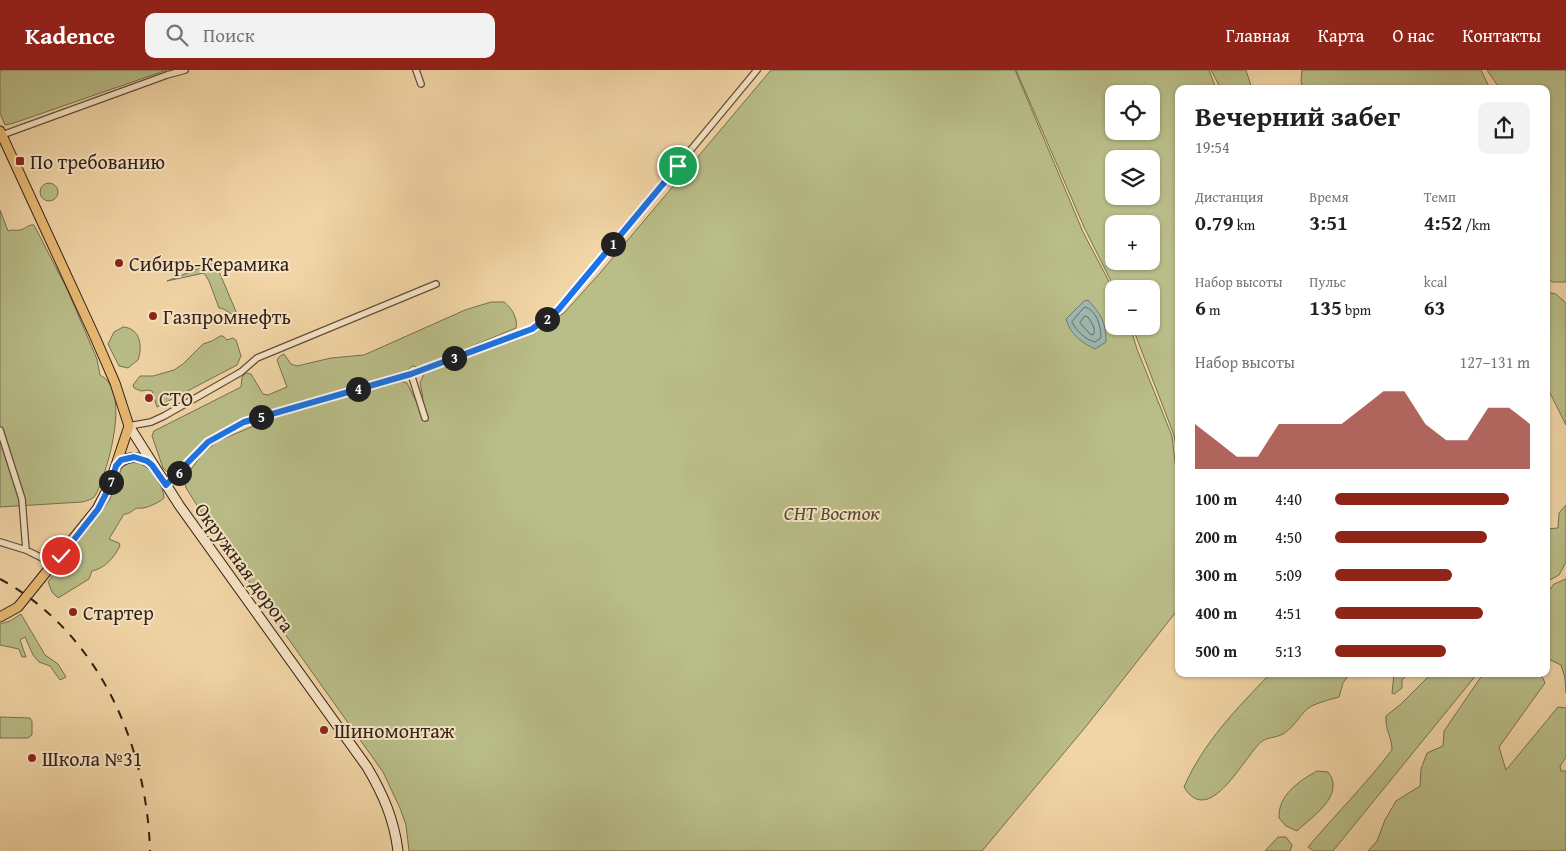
<!DOCTYPE html>
<html lang="ru">
<head>
<meta charset="utf-8">
<style>
	:root { --surface:#fff; --page:#f2f2f2; --text:#202124; --muted:#757577; --accent:#8f2418 }
	body { margin:0; font-family:"Gentium Book Plus",serif; background:var(--page); color:var(--text); height:100vh; display:flex; flex-direction:column; font-size:19px; white-space:nowrap }
	* { box-sizing:border-box; margin:0 }
	p { font-size:16px; color:var(--muted) }
	.icon { flex:none; width:28px; height:28px; fill:none; stroke:currentColor; stroke-width:2; stroke-linecap:round; stroke-linejoin:round }
	.map { position:relative; flex:1; overflow:hidden }
	.side { position:absolute; left:1175px; top:15px; width:375px; height:592px; display:flex; flex-direction:column; background:var(--surface); border-radius:10px; box-shadow:0 1px 4px #0004 }
	.side>* { flex:none }
	.controls { position:absolute; left:1105px; top:15px; display:grid; gap:10px }
	.controls a { display:grid; place-items:center; width:55px; height:55px; border-radius:10px; background:var(--surface); box-shadow:0 1px 4px #0004; font-size:25px }
	.pin { position:absolute; display:grid; place-items:center; width:42px; height:42px; color:#fff; margin:-21px; border:2px solid #fff; border-radius:50%; box-shadow:0 1px 5px #0007 }
	.km { position:absolute; width:25px; height:25px; margin:-12px; border-radius:50%; background:#222; color:#fff; font-size:14px; line-height:25px; text-align:center }
	.round { display:grid; place-items:center; flex:none; width:52px; height:52px; border-radius:10px; background:var(--page) }
	.summary { display:flex; align-items:center; justify-content:space-between; height:85px; padding:0 20px }
	h1 { font-size:28px; font-weight:600; line-height:38px }
	.metrics { display:grid; grid-template-columns:repeat(3,1fr); gap:8px; height:85px; padding:5px 20px }
	.metrics div { display:grid; align-content:center }
	.metrics b { font-size:21px; font-weight:600 }
	.metrics small { font-size:14px; font-weight:400 }
	.metrics p { font-size:14px }
	.chart { height:140px; padding:10px 20px }
	.chart p { display:flex; justify-content:space-between }
	.chart svg { width:100%; height:90px; margin-top:5px; fill:var(--accent); opacity:.7 }
	ul { padding:0 20px; list-style:none; font-size:16px }
	li { display:grid; grid-template-columns:80px 60px 1fr; align-items:center; height:38px }
	li i { height:12px; border-radius:6px; background:var(--accent) }
	header { display:flex; align-items:center; gap:30px; box-sizing:border-box; height:70px; padding:0 25px; background:var(--accent); color:#fff }
	header strong { font-size:24px }
	nav { display:flex; gap:28px; margin-inline-start:auto; font-size:18px }
	.search { width:350px; height:45px; background:var(--page); display:flex; align-items:center; gap:12px; box-sizing:border-box; padding:0 18px; border-radius:10px; color:var(--muted); font-size:19px }
	.map>svg:first-child { display:block }
	.green { fill:#b9bd88; stroke:#757050; fill-rule:evenodd }
	.water { fill:#9db7af; stroke:#727b73 }
	.lines { fill:none; stroke-linecap:round; stroke-linejoin:round }
	.shore { stroke:#676c64; stroke-width:1 }
	.street-casing { stroke:#614f3c; stroke-width:8 }
	.secondary-casing { stroke:#312218; stroke-width:11 }
	.primary-casing { stroke:#312218; stroke-width:11 }
	.street { stroke:#f7e4c5; stroke-width:5.5 }
	.secondary { stroke:#f7e4c5; stroke-width:9 }
	.primary { stroke:#e9ba73; stroke-width:9 }
	.rail { stroke:#312218; stroke-width:2; stroke-dasharray:9 9; stroke-linecap:butt }
	.route-casing { stroke:#fff; stroke-width:10 }
	.route { stroke:#1a73e8; stroke-width:6 }
	.poi-dot { fill:#8f2418; stroke:#f7e4c5; stroke-width:2 }
	.labels { text-anchor:middle; dominant-baseline:central; stroke-width:4; stroke-linejoin:round; paint-order:stroke }
	.poi-label { font-size:20px; fill:#312218; stroke:#f7e4c5; text-anchor:start }
	.park-label { font-size:20px; font-style:italic; fill:#534934; stroke:#f7e4c5 }
	.street-label { font-size:20px; fill:#312218; stroke:#f7e4c5 }
</style>
</head>
<body>
<header>
<strong>Kadence</strong>
<div class="search"><svg class="icon" aria-label="search" viewBox="0 0 24 24"><circle cx="10" cy="10" r="6"/><path d="M15 15l6 6"/></svg>Поиск</div>
<nav><a>Главная</a><a>Карта</a><a>О нас</a><a>Контакты</a></nav>
</header>
<div class="map">
<svg width="1566" height="781" viewBox="0 0 1566 781">
	<rect width="100%" height="100%" fill="#f2d5a6"/>
	<filter id="stains"><feTurbulence type="fractalNoise" baseFrequency=".004" numOctaves="4"/><feColorMatrix values="0 0 0 0 .2 0 0 0 0 .09 0 0 0 0 .02 0 0 0 .5 -.17"/></filter>
	<radialGradient id="worn" r=".72"><stop offset=".6" stop-color="#630" stop-opacity="0"/><stop offset="1" stop-color="#630" stop-opacity=".3"/></radialGradient>
	<path class="green" d="M0,0H167L14,53L5,55L0,43Z
		M771,0H1015L1083,162L1114,221V256H1130L1137,279L1172,366L1179,425V538L1088,654L982,781H409L406,755L400,738L383,702L285,564L207,451L186,418L184,409L202,384L218,371L275,347L400,311L407,313L416,331L423,328L420,313L425,302L534,261L564,243L600,203Z
		M1016,0H1209L1216,19H1179V399L1174,365L1132,256H1151V219H1115L1084,157ZM1114,24H1151V61H1114ZM1114,89H1151V126H1114ZM1114,154H1151V191H1114Z
		M1211,0H1246L1252,19H1221Z
		M1302,0H1481L1490,19H1303L1301,11Z
		M1487,0H1566V212H1553L1546,209V19H1500Z
		M40 122a9 9 0 1 1 18 0a9 9 0 1 1-18 0Z
		M0,140L8,161C13,159 14,161 19,160C25,160 28,154 34,155L67,219L97,289L100,305C129,319 111,384 103,407C100,414 98,423 93,428C90,430 86,431 82,432L0,437Z
		M215,192L237,244C230,247 227,238 219,238L209,211L204,203L167,211Z
		M1546,222L1556,224L1566,233V355L1546,315Z
		M491,232H504C512,238 518,249 516,258L431,293L417,297L412,296L403,305L243,351L215,365L198,376L177,399L167,402L163,398L152,366L154,361L241,317L242,307L246,303L251,304L263,324L268,325L287,317L277,290L280,286L284,284L291,294L297,296L331,288L364,285L465,240Z
		M123,257C140,258 143,276 138,290L128,298L119,296L108,274L114,262Z
		M220,266H223L227,270L233,268L236,270L241,286L237,295L157,337L152,321L148,320L141,321L134,318L133,315L140,306H153L174,300L183,294L203,274L212,271Z
		M134,390C137,391 140,391 143,393C152,397 164,418 164,428C162,431 147,438 143,438C139,439 138,437 135,439C130,442 130,444 124,444L109,469L119,473L120,476C114,487 106,498 92,501L89,509L58,528L52,522L48,512L109,431L123,395Z
		M1566,435V492L1559,505L1546,512V459L1558,458L1559,443Z
		M1566,509V623L1565,608L1561,595L1546,588V525L1554,514Z
		M21,544L45,585L58,594L66,607L60,610L50,596L39,592L33,585L25,567L20,570L26,587H22L19,579L0,575V554L10,551Z
		M1270,604H1349L1343,613L1339,627C1329,630 1315,633 1307,639C1299,647 1292,659 1283,664C1276,668 1267,667 1261,672C1244,687 1209,759 1184,717C1203,673 1237,638 1270,604Z
		M1394,604H1408L1402,610V618L1394,624L1392,623Z
		M1431,604H1477L1333,781H1314L1308,777C1336,744 1366,714 1392,680C1392,667 1385,660 1386,646L1401,634Z
		M1483,604H1541L1545,613L1499,677L1506,700L1558,637L1566,638V687L1560,696L1561,701H1566V781H1368L1377,771L1385,750L1396,731L1420,716L1421,699L1427,683L1443,676L1444,661Z
		M0,647L30,648L32,651V665L28,668H0Z
		M1317,701L1328,702C1330,705 1333,709 1333,713C1335,733 1309,749 1297,761L1286,756L1279,748C1278,725 1299,711 1317,701Z
		M1278,767H1286L1292,775L1290,781H1265Z"/>
	<path class="water" d="M1088,230C1101,244 1106,252 1106,272L1095,279C1082,273 1070,264 1066,249L1084,231Z"/>
	<g class="lines">
		<path class="shore" d="M1085,237C1097,240 1101,257 1101,268L1095,272C1086,270 1076,261 1072,252Z
			M1085,246L1088,247C1091,252 1097,259 1093,265L1090,264L1080,253Z"/>
		<defs>
			<path id="street" d="M416,0L421,14
				M2,65L167,5L185,0
				M411,304L425,348
				M129,356L151,352L164,346L241,302L257,288L436,214
				M0,360L22,429L26,480
				M166,415L209,372L244,352L411,304L532,259L558,240L757,0
				M0,472L26,480L54,494"/>
			<path id="secondary" d="M129,356L179,435L367,697C383,724 394,749 398,781
				M116,396C127,384 140,386 151,394"/>
			<path id="primary" d="M0,61L95,267L115,313L129,356L109,416L97,439L18,537L0,547"/>
		</defs>
		<use href="#street" class="street-casing"/>
		<use href="#secondary" class="secondary-casing"/>
		<use href="#primary" class="primary-casing"/>
		<use href="#street" class="street"/>
		<use href="#secondary" class="secondary"/>
		<use href="#primary" class="primary"/>
		<path class="rail" d="M0,509C98,562 147,674 150,781"/>
	</g>
	<g class="lines">
		<defs>
			<path id="route" d="M61,486L98,439L110,416L116,396L121,390L134,387L147,391L152,395L166,415L208,372L244,352L411,304L532,259L558,240L678,96"/>
		</defs>
		<use href="#route" class="route-casing"/>
		<use href="#route" class="route"/>
	</g>
	<g class="poi-dot">
		<rect x="15" y="86" width="10" height="10" rx="2.5"/>
		<circle cx="119" cy="193" r="5"/>
		<circle cx="153" cy="246" r="5"/>
		<circle cx="149" cy="328" r="5"/>
		<circle cx="73" cy="542" r="5"/>
		<circle cx="324" cy="660" r="5"/>
		<circle cx="32" cy="688" r="5"/>
	</g>
	<g class="labels">
		<g class="poi-label">
			<text x="30" y="91">По требованию</text>
			<text x="129" y="193">Сибирь-Керамика</text>
			<text x="163" y="246">Газпромнефть</text>
			<text x="159" y="328">СТО</text>
			<text x="83" y="542">Стартер</text>
			<text x="334" y="660">Шиномонтаж</text>
			<text x="42" y="688">Школа №31</text>
		</g>
		<g class="park-label">
			<text x="832" y="442">СНТ Восток</text>
		</g>
		<g class="street-label">
			<text transform="translate(245 497) rotate(54)">Окружная дорога</text>
		</g>
	</g>
	<rect width="100%" height="100%" filter="url(#stains)"/>
	<rect width="100%" height="100%" fill="url(#worn)"/>
</svg>
<div class="controls">
<a><svg class="icon" aria-label="locate" viewBox="0 0 24 24"><circle cx="12" cy="12" r="6"/><path d="M12 2v4M12 18v4M2 12h4M18 12h4"/></svg></a>
<a><svg class="icon" aria-label="layers" viewBox="0 0 24 24"><path d="M12 4l9 5-9 5-9-5zM3 14l9 5 9-5"/></svg></a>
<a>+</a>
<a>−</a>
</div>
<div class="pin" style="left:678px;top:96px;background:#1e9e55"><svg class="icon" aria-label="arrive" viewBox="0 0 24 24"><path d="M6 21V4h12l-3 4 3 4H6"/></svg></div>
<div class="pin" style="left:61px;top:486px;background:#d93025"><svg class="icon" aria-label="check" viewBox="0 0 24 24"><path d="M5 12l5 5 9-10"/></svg></div>
<b class="km" style="left:613px;top:174px">1</b>
<b class="km" style="left:547px;top:249px">2</b>
<b class="km" style="left:454px;top:288px">3</b>
<b class="km" style="left:358px;top:319px">4</b>
<b class="km" style="left:261px;top:347px">5</b>
<b class="km" style="left:179px;top:403px">6</b>
<b class="km" style="left:111px;top:412px">7</b>
<section class="side">
<div class="summary"><div><h1>Вечерний забег</h1><p>19:54</p></div><a class="round"><svg class="icon" aria-label="share" viewBox="0 0 24 24"><path d="M12 15V3M7 8l5-5 5 5M5 13v7h14v-7"/></svg></a></div>
<div class="metrics">
<div><p>Дистанция</p><b>0.79<small> km</small></b></div>
<div><p>Время</p><b>3:51</b></div>
<div><p>Темп</p><b>4:52<small> /km</small></b></div>
</div>
<div class="metrics">
<div><p>Набор высоты</p><b>6<small> m</small></b></div>
<div><p>Пульс</p><b>135<small> bpm</small></b></div>
<div><p>kcal</p><b>63</b></div>
</div>
<div class="chart"><p><span>Набор высоты</span>127–131 m</p>
<svg viewBox="0 0 160 44" preserveAspectRatio="none"><path d="M0 44V22L10 30L20 38L30 38L40 22L50 22L60 22L70 22L80 14L90 6L100 6L110 22L120 30L130 30L140 14L150 14L160 22V44z"/></svg>
</div>
<ul>
<li><b>100 m</b>4:40<i style="width:89%"></i></li>
<li><b>200 m</b>4:50<i style="width:78%"></i></li>
<li><b>300 m</b>5:09<i style="width:60%"></i></li>
<li><b>400 m</b>4:51<i style="width:76%"></i></li>
<li><b>500 m</b>5:13<i style="width:57%"></i></li>
</ul>
</section>
</div>
</body>
</html>
